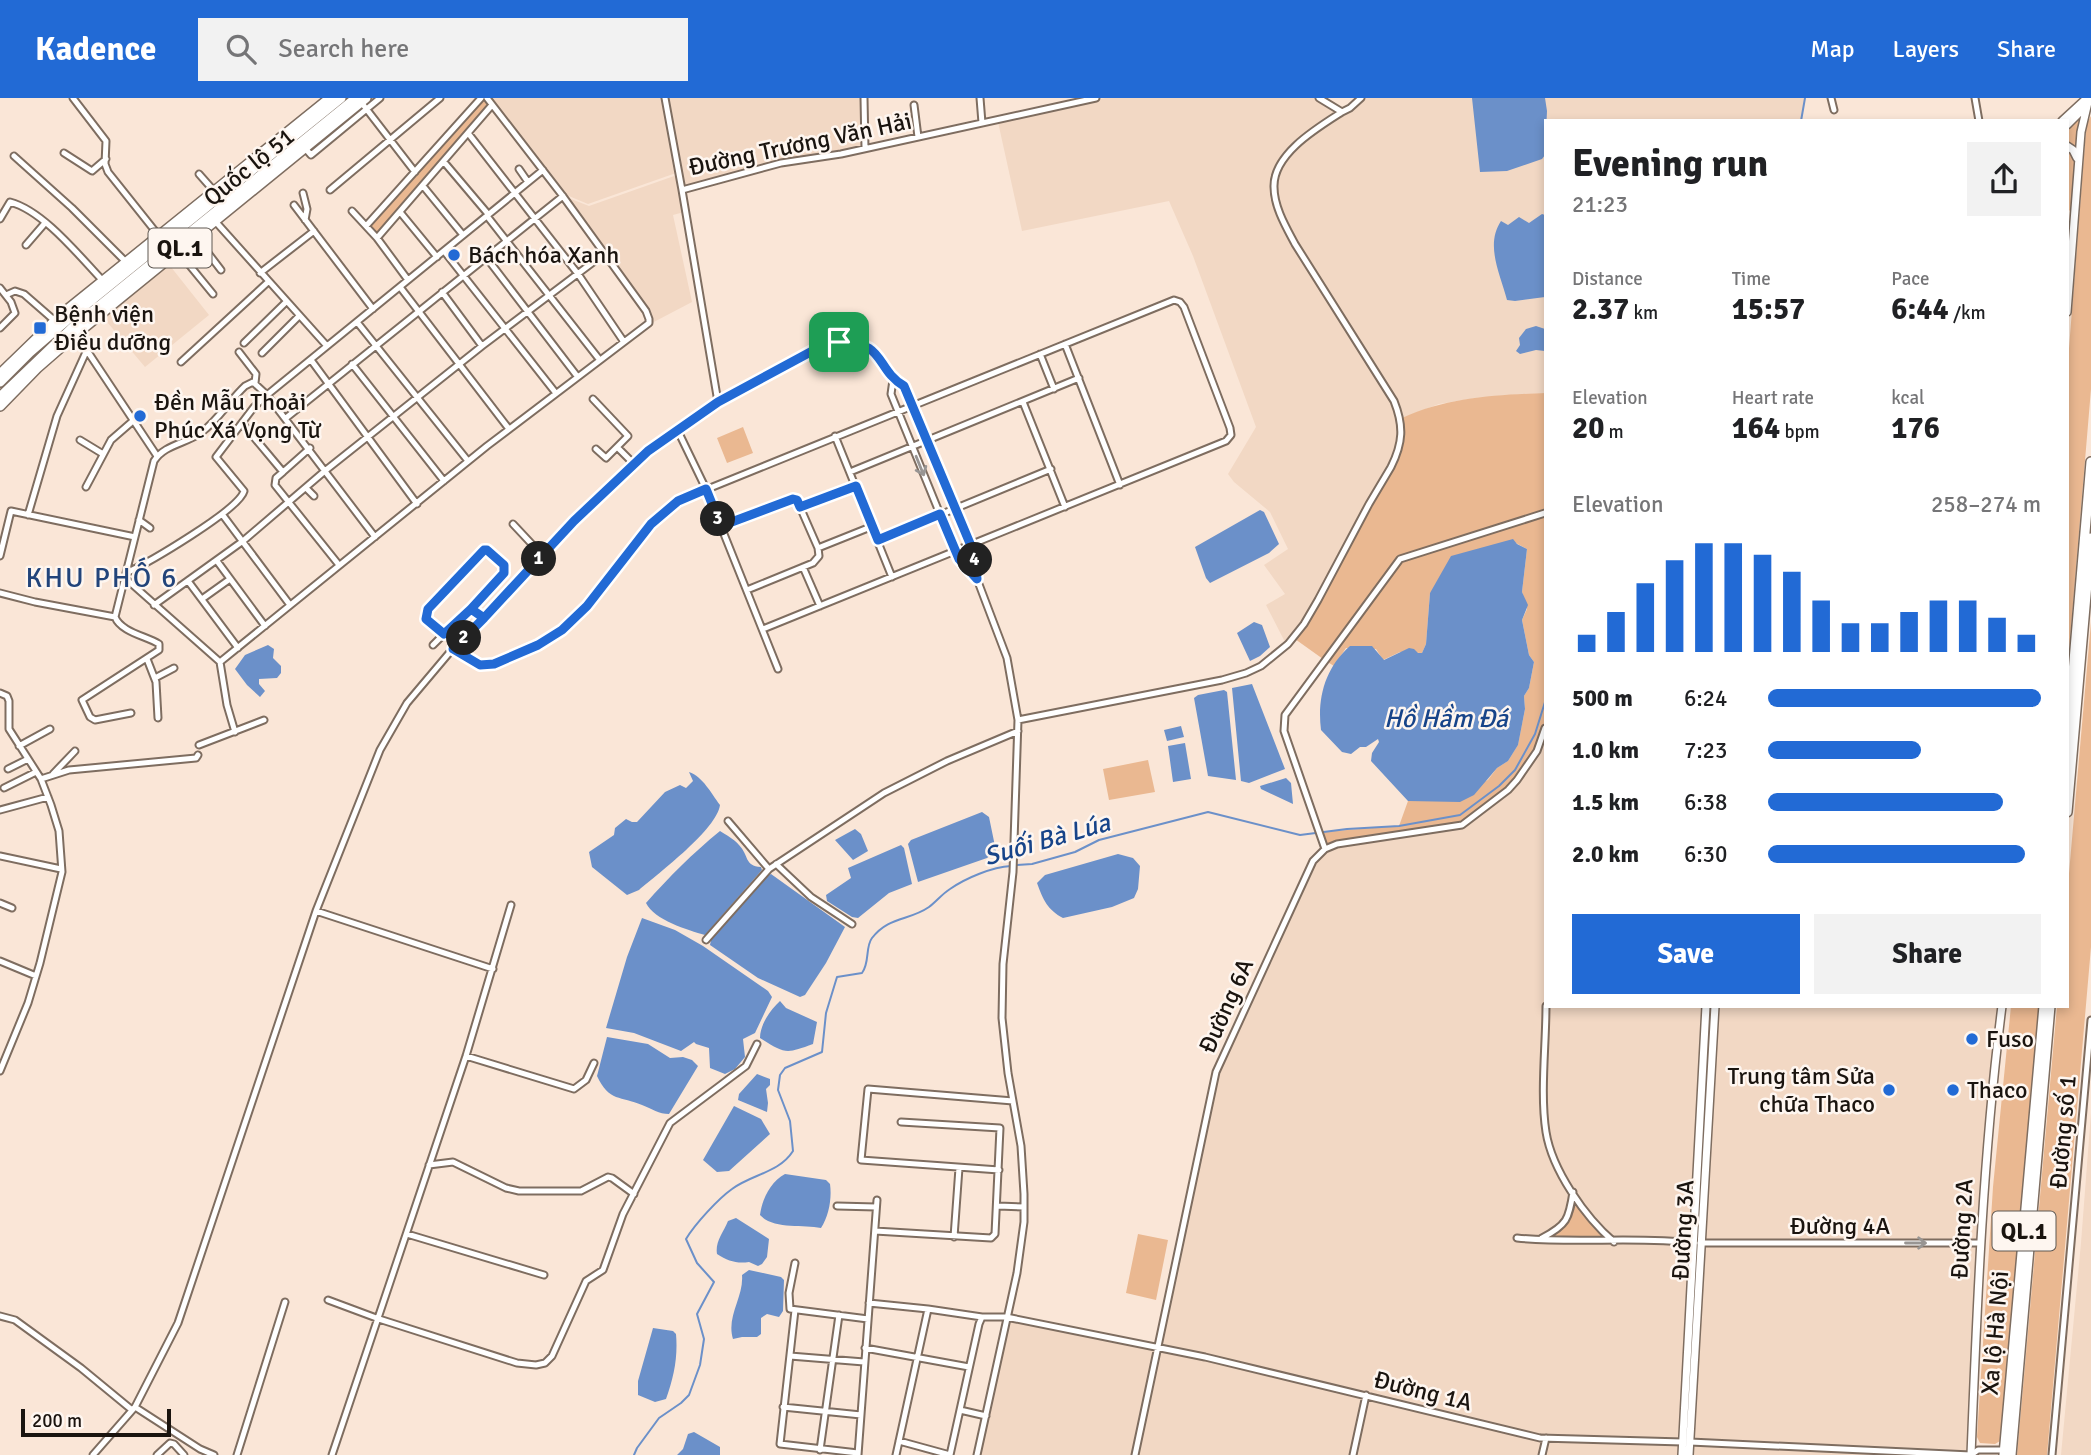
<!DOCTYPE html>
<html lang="en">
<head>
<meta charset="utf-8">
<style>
	:root { --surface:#fff; --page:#f2f2f2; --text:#202124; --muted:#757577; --accent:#226ad5 }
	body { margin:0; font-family:Signika,sans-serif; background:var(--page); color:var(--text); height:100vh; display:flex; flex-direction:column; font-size:26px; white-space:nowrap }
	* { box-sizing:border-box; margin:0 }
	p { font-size:23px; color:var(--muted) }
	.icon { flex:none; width:38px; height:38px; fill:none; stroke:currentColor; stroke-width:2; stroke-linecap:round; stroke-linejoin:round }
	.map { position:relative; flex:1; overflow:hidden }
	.details { position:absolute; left:1544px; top:21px; width:525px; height:889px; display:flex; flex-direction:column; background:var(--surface); border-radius:0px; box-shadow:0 4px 10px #0003 }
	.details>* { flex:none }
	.scale { position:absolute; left:21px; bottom:18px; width:150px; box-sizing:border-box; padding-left:7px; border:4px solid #1a140f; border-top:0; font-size:19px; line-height:24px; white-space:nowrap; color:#1a140f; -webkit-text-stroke:5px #fef6f0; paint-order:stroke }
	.pin { position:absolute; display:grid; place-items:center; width:60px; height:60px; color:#fff; margin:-30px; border-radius:14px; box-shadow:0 4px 10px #0006 }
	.km { position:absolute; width:35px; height:35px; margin:-18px; border-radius:50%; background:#222; color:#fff; font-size:19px; line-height:35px; text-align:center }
	.round { display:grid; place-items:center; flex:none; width:74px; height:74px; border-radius:0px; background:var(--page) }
	.overview { display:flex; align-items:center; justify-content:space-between; height:119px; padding:0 28px }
	h1 { font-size:38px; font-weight:700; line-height:52px }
	.stats { display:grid; grid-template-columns:repeat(3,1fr); gap:10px; height:119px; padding:7px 28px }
	.stats div { display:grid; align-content:center }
	.stats b { font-size:30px; font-weight:700 }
	.stats small { font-size:19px; font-weight:400 }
	.stats p { font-size:19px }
	.chart { height:196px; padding:14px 28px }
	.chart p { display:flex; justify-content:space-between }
	.chart svg { width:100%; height:126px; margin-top:7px; stroke:var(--accent); stroke-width:6 }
	.action { display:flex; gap:14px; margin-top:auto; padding:14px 28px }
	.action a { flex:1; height:80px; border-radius:0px; background:var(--accent); color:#fff; font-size:28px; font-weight:700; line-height:80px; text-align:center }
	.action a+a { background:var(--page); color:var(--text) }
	ul { padding:0 28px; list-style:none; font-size:23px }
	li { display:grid; grid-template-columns:112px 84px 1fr; align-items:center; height:52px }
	li i { height:18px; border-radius:9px; background:var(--accent) }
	header { display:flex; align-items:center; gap:42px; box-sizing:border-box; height:98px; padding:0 35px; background:var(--accent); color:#fff }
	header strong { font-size:33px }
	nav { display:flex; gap:38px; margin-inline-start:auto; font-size:24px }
	.search { width:490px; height:63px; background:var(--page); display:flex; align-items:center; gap:18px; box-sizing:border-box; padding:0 24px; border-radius:0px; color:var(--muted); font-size:26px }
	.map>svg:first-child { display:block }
	.built { fill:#f2d8c4 }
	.green { fill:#eab891 }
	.water { fill:#6b90c9 }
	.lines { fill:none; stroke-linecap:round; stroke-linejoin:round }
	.stream { stroke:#6b90c9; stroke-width:2 }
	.minor-casing { stroke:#7e6d60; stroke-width:9 }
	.tertiary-casing { stroke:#7e6d60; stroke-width:10 }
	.primary-casing { stroke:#7e6d60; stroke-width:12 }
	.trunk-casing { stroke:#7e6d60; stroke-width:12 }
	.minor { stroke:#fff; stroke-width:5 }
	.tertiary { stroke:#fff; stroke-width:7 }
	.primary { stroke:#fff; stroke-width:9 }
	.trunk { stroke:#fff; stroke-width:9 }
	.oneway { stroke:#989593 }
	.route-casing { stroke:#fff; stroke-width:14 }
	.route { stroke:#226ad5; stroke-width:9 }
	.poi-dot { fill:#226ad5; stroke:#fef6f0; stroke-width:2.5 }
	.labels { text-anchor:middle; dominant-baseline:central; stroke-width:5; stroke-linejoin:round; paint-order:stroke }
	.shield { fill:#fef6f0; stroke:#5e5852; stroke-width:2 }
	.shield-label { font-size:23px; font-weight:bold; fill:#1a140f }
	.street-label { font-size:24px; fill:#1a140f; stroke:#fef6f0 }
	.poi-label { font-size:24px; fill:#1a140f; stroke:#fef6f0; text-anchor:start }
	.water-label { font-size:26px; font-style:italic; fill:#174489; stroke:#fef6f0 }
	.quarter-label { font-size:28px; letter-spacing:2px; fill:#22447a; stroke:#fef6f0 }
</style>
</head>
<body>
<header>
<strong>Kadence</strong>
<div class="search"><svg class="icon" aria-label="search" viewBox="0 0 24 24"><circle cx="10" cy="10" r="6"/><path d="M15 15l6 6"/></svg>Search here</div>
<nav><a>Map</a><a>Layers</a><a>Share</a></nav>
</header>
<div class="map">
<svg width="2091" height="1357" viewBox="0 0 2091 1357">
	<rect width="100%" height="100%" fill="#fae6d7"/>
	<path class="built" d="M490,0H663L676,75L588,106L564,96Z
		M667,0H862L864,49L781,64L684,90Z
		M1105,0H1314L1339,14L1302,40L1273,80L1280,120L1392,304L1400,331L1397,354L1302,525L1286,546L1266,507L1285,496L1264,467L1288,451L1270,414L1234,384L1228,376L1256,329L1193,158L1169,103L1022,133L998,24Z
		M1364,0H1805L1801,23H1545V295L1476,300L1439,306L1402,320L1383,280L1308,164L1283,119L1276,97L1275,89L1279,73L1297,48L1323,28L1352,11Z
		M677,77L684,114L673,117L692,204L650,226L651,220L566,99L589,108Z
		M167,164L209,217L145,269L102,218Z
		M1545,604V908H1999L1987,1007L1977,1143L1968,1357H979L1008,1221L1156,1250L1217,974L1315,764L1347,731L1399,728Z
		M2091,1015V1357H2061L2081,1145Z"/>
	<path class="green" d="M483,0L490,6L377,137L369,128Z
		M2081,17L2076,53L2067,46V30Z
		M2091,18V291L2067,577V276L2085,44L2087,25Z
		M2067,49C2082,63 2074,94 2072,113L2067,112Z
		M1545,295V625L1535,652L1526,668L1507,691L1462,725L1326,748L1321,734L1399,728L1408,703L1441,702L1488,682L1497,670L1508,663L1518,647L1525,611L1524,598L1529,590L1534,564L1529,557L1522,522L1527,511L1522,494L1527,451L1514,444L1430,495L1426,546L1422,555L1400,554L1383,562L1376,551L1346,550L1334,568L1326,563L1402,462L1449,446L1448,443L1407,455L1392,466L1323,561L1295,541L1393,370C1401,353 1405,339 1402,320C1448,299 1496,297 1545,295Z
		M743,329L753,355L727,365L717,340Z
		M2091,524V849L2047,1357H2017L2057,908H2067V798Z
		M1148,662L1155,694L1109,702L1103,671Z
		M1709,908H1712L1700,1122H1697Z
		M2011,908H2039L2000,1343L1995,1346L1980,1345L1977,1339L1993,1089Z
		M1574,1099L1609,1142L1546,1140C1565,1129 1571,1121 1574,1099Z
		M1138,1136L1168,1142L1156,1202L1126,1195Z"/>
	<path class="water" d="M1472,0H1545L1547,13L1545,57L1542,61L1507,73L1480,74Z
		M1542,116L1545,117V199L1515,203L1507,202C1500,175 1485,147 1501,123L1508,127L1519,119L1529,125Z
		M1536,228L1545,231V253L1536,252L1520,256L1516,253L1520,247L1519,240L1526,231Z
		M1260,412L1264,414L1279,446L1269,455L1210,485L1206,480L1195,449Z
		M1513,441L1517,446L1527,451L1522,494L1528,507L1522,522L1529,557L1534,564L1529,590L1524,598L1525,611L1518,647L1508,663L1497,670L1474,697L1460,704L1408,703L1371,663L1372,655L1379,644L1378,641L1366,649H1360L1351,656L1342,654L1321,632C1317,600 1325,570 1350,548H1372L1384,562L1409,550L1414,551L1418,555H1422L1426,546L1430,495L1451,458Z
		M1254,524L1262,527L1270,549L1260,558L1250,563L1237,535Z
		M268,547L274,551L273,560L281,568V575L277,580L259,581V586L265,593L260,599L247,587L235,571L245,557Z
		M1252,586L1285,671L1249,685L1241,683L1232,590Z
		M1224,592L1227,594L1236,682L1208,678L1194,600L1198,597Z
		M1181,628L1184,639L1167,643L1164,632Z
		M1185,645L1191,681L1173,684L1168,648Z
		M689,674C703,679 711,695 720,707C717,731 659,775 639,792L627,797L592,769L589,754L614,737L615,730L626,721L632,724H637L665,694L680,687L686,690L693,683Z
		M1286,680L1291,685L1293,706L1261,691L1260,688Z
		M982,714L989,719L996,753L987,760L918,784L908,746L911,742Z
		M855,731L861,736L868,753L853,762L835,742Z
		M720,733C726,737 734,741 739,747C749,757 744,768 761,769L762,772L705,837C688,832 654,822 646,805C669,779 693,755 720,733Z
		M901,747L904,750L912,786L889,795L858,820L852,819L827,803L826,797L851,780L848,770Z
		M1118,756L1133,760L1140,768L1138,791L1134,800L1112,809L1063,820C1048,812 1043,802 1037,785L1045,777Z
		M771,776L845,829L826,865L805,897L800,899L758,880L710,847L711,842L764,780Z
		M642,820L675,832L703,848L768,893L772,899L755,935L743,941L745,959L735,971L725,976L710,970L709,950L696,946L694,944L681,953L634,935L606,930L627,859Z
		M780,903L786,910L817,924L813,946C786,956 785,956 760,940C760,927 770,912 780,903Z
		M607,939L648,946L670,960L683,959L692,962L698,968L669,1016C659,1016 652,1011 642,1007C621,998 609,1004 597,978Z
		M757,976L770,981V987L766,991L768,1005L767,1014L738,1002L739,996Z
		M734,1008L761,1021L770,1036L729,1073L717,1074L703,1062Z
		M785,1076L826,1082L830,1086C832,1100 829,1118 821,1130C803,1126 774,1132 760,1117C762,1101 771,1083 785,1076Z
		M736,1120L769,1141L767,1159L762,1166L758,1168L749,1164C737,1166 728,1163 717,1156C715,1144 723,1135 728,1123Z
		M749,1172L781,1179L784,1182L783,1213L779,1219L767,1216L761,1220V1236L757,1239H742L733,1241C726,1218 744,1199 742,1177Z
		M653,1230L673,1233L676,1236C678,1259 674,1279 666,1301L655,1304L638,1297V1283Z
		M694,1334L720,1349V1357H677L683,1351L688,1336Z"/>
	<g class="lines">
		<path class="stream" d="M1801,23L1805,0
			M1017,767L1032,766L1075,754L1099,742L1208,714L1300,737L1347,731L1399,728L1460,717L1499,688L1515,672L1535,636L1545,604
			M634,1357L637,1350L659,1320L681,1305L689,1297L700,1267L704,1241L697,1216L714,1184L697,1165L686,1141C695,1126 718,1101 732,1091C752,1076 779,1075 793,1053L790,1023L778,992L780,977L785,970L822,954L826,915L837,879L862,875C870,865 865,849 872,840C889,818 909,823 929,809C936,804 942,796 950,791C966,780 992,769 1011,768"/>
		<defs>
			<path id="minor" d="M73,0L106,43L105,66L108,74L159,138
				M665,0L682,92L781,65L841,56L1096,0
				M864,0L865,50
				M980,0L982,25
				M1319,0L1342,14L1350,10L1361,0
				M1831,0L1834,12
				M1975,0L1979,23
				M361,4L415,74
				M914,7L918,39
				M468,35L578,176L624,244
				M304,49L311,57L380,0
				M64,55L92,73L106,61
				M14,58L72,110L126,164
				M444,64L488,116
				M519,71L528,84
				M199,76L214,93
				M423,88L463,137
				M330,92L440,0
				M682,92L718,304
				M303,95L307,111L305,122
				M294,107L373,211
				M352,113L377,140L408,182
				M400,114L437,159
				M487,118L599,261
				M0,121L10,104C44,113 80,159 104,184
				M215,123L327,248
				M366,128L481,0
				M195,138L221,172
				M377,140L492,7
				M26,147L45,125
				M177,152L213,196
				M444,153L555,294
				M486,159L577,278
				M260,175L314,133
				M400,189L509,331
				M0,190L11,204L15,215L0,230
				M442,194L482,248
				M6,197L15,193L24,196L55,223
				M357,224L468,363
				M76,236L157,358
				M244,245L286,204
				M1065,246L1120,387
				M239,254L256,276L255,285
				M262,255L299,218
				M1040,256L1054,291
				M311,262L417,406
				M181,264L268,184
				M352,266L444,383
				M893,282L904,288L974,455L977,481L1007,560L1018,622L1013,774L1003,866L1002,920L1008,975L1021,1048L1024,1096V1124L1017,1175L977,1357
				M593,301L628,338L606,360L596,351
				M1023,304L1065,409
				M286,320L563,98
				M242,325L283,374L276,380L275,387L339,467
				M677,331L706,391L778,571
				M835,338L892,479
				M80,342L103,356
				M618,350L633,365
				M283,374L310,350
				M850,374L1079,280
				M86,389L111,342L134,322
				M306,390L314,398
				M800,409L818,450
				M222,416L290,507
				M28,417L57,318L86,254
				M139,422L150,430
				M513,426L542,457
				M721,428L793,401L797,402L800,409L856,388
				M879,442L1051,371
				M483,452H487L504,467V475L471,511L442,536L426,521V514Z
				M0,458L11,413L135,439
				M217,463L265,528
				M803,469L820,508
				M126,475C148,465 239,412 244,393L216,359L254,309L267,297L543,72
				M125,480L220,564L227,607L235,634
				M188,483L238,550
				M747,492L813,465L819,458L818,450L873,428
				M0,495L35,504L115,519
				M202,501L230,481
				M154,507L243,443L326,372L482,248L604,156
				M433,547L444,536
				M453,551L480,567L494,566L538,547L562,532L587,508L651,426L678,403L1174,202L1180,204L1184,209L1230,330L1231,337L1226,343L763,531
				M147,561L156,584L158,620
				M220,564L487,348L649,225V221L646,213L562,97L487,0
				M155,580L174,570
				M0,595L7,598L9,603V631L41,681L51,707L59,733L62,774L40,865L28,905L0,973
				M131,615L95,622L90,619L82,602L159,552V546C146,538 121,534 115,519L154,363C165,346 186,346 202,334C218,322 230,302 245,288L253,284L267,297L375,439
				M1018,622L1222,582L1246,575L1261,568L1288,546L1304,526L1318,502L1369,406L1391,369C1403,345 1404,328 1394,303L1295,146C1286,129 1274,109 1274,89C1273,56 1317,30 1342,14
				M199,647L264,622
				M19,648L50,631
				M8,671L28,661
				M53,676L75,653
				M41,681L69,672L196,660L198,657
				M4,690L36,674
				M0,712L48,699
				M728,723L769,771L884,695L947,663L1018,633
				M1325,751L1284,633L1285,617L1400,461L1545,415
				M0,758L61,771
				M776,766L811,799L852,826
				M0,805L12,810
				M316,813L493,871
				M706,842L769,771
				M0,863L36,878
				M1546,908C1546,947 1540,996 1546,1034C1552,1072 1585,1119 1614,1144
				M466,958L574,991L586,982L594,965
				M429,1067L453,1064L506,1090L519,1093H581L608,1079L612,1080L634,1096
				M999,1072L861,1062L868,991L1013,1003
				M837,1108L876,1109
				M998,1108L1024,1109
				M875,1133L991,1140L995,1136L1000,1030L901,1024
				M407,1136L544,1177
				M954,1139L959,1070
				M1517,1140C1575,1146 1635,1138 1694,1145
				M1542,1140C1567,1127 1569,1121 1573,1094
				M1700,1145H1980
				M795,1165L789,1195L790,1211L868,1221
				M328,1202L379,1221L517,1265L536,1267L545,1265L552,1258L586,1183L603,1172L623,1116L670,1025L746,968L757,946
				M869,1205L928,1211L896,1357
				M928,1211L982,1219
				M795,1212L780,1346L858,1355
				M0,1218L15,1222L81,1270L132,1312
				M865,1250L969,1269
				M790,1258L864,1264
				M135,1309L200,1351L214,1357
				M783,1309L861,1317
				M960,1312L986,1318
				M899,1343L950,1357L979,1226L982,1219H1006L1205,1259L1540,1340L1683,1344
				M1690,1344L1971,1357
				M820,1352L839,1217
				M93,1357L135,1309L178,1225L316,813L380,652L407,605L450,554L516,486L574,423L633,365L701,314L798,260L815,251L839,244L860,246L875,254L882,262L893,282L891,296L955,453L959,461L977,481
				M157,1357L170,1345L174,1346L184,1357
				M237,1357L285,1204
				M332,1357L466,958L511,807
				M858,1357L877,1102
				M1135,1357L1216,974L1313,763L1325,751L1337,746L1462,727L1508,692L1517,682L1537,653L1545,630
				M1353,1357L1366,1297
				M1542,1357L1546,1340
				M1971,1357L1978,1352H2004
				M2052,1357L2091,922"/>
			<path id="tertiary" d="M2062,23L2087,0
				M2067,27L2086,8
				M2067,48L2073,52L2077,60
				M2067,214L2081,34L2089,0
				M1682,1357L1706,908
				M1689,1357L1715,908
				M1971,1357C1977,1207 1983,1057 2002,908"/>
			<path id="primary" d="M0,276L62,216L330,0
				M0,308L37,270L76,236L366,0"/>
			<path id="trunk" d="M0,284L30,254L67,222L341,0
				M0,299L72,230L356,0
				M2067,645L2091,364
				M2067,714L2091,440
				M2004,1357L2044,908
				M2011,1357L2050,908"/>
		</defs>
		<use href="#minor" class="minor-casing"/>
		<use href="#tertiary" class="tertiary-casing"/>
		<use href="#primary" class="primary-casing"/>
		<use href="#trunk" class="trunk-casing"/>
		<use href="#minor" class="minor"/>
		<use href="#tertiary" class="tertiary"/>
		<use href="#primary" class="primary"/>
		<use href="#trunk" class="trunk"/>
	</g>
	<defs><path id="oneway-shaft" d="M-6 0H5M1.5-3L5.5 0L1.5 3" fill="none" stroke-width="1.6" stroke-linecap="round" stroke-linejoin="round" transform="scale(1.75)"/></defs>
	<g class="oneway">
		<use href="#oneway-shaft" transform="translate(920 368) rotate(68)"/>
		<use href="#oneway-shaft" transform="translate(1916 1145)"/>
	</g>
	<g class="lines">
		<defs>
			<path id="route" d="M839,244L816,251L718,304L648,353L574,423L484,520L471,511L444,536L426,521L428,511L484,452H487L504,467V475L471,511L484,520L453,551L480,567L494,566L538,547L562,532L587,508L651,426L678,403L706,391L721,428L793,401L797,402L800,409L856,388L878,442L940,416L959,461L977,481L974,455L904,288C875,271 886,243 839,244"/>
		</defs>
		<use href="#route" class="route-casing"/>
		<use href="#route" class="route"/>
	</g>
	<g class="poi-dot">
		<circle cx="454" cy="157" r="7"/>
		<rect x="33" y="223" width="14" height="14" rx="3.5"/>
		<circle cx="140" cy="318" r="7"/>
		<circle cx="1972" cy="941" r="7"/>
		<circle cx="1889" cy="992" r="7"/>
		<circle cx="1953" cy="992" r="7"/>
	</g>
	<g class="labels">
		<g class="shield">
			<rect x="148.5" y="130.5" width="63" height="39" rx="5"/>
			<rect x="1992.5" y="1113.5" width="63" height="39" rx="5"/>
		</g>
		<g class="shield-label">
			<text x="180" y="150">QL.1</text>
			<text x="2024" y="1133">QL.1</text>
		</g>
		<g class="street-label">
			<text transform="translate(800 46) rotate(-12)">Đường Trương Văn Hải</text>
			<text transform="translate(249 69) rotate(-39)">Quốc lộ 51</text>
			<text transform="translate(1226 908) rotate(-66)">Đường 6A</text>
			<text transform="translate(2063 1034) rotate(-85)">Đường số 1</text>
			<text x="1840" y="1128">Đường 4A</text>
			<text transform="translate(1962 1131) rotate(-87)">Đường 2A</text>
			<text transform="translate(1683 1132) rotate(-87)">Đường 3A</text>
			<text transform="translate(1995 1235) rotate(-85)">Xa lộ Hà Nội</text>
			<text transform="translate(1423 1293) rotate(14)">Đường 1A</text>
		</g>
		<g class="poi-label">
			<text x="468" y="157">Bách hóa Xanh</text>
			<text x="54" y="216">Bệnh viện<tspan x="54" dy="28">Điều dưỡng</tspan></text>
			<text x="154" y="304">Đền Mẫu Thoải<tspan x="154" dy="28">Phúc Xá Vọng Từ</tspan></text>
			<text x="1986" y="941">Fuso</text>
			<text x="1875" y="978" text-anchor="end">Trung tâm Sửa<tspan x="1875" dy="28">chữa Thaco</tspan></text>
			<text x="1967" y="992">Thaco</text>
		</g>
		<g class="water-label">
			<text x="1446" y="621">Hồ Hầm Đá</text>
			<text transform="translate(1047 742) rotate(-16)">Suối Bà Lúa</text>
		</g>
		<g class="quarter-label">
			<text x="102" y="480">KHU PHỐ 6</text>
		</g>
	</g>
</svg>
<div class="scale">200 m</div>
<div class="pin" style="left:839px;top:244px;background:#1e9e55"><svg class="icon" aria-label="arrive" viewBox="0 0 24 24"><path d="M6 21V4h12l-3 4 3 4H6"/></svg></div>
<b class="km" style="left:539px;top:461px">1</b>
<b class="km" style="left:464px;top:540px">2</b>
<b class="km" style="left:718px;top:421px">3</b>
<b class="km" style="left:975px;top:462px">4</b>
<section class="details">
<div class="overview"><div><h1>Evening run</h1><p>21:23</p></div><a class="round"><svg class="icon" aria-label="share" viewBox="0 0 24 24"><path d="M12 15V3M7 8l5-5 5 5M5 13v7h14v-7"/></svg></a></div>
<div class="stats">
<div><p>Distance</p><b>2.37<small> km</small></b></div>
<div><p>Time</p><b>15:57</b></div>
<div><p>Pace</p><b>6:44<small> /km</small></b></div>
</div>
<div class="stats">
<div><p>Elevation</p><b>20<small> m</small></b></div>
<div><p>Heart rate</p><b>164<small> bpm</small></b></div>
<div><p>kcal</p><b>176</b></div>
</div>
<div class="chart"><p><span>Elevation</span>258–274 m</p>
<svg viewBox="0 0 160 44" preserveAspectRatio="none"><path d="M5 44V38M15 44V30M25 44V20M35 44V12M45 44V6M55 44V6M65 44V10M75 44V16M85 44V26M95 44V34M105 44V34M115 44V30M125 44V26M135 44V26M145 44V32M155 44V38"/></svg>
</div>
<ul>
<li><b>500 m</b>6:24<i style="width:100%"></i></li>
<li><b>1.0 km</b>7:23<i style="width:56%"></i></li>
<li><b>1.5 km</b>6:38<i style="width:86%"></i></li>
<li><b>2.0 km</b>6:30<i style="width:94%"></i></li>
</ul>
<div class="action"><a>Save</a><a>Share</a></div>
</section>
</div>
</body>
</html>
